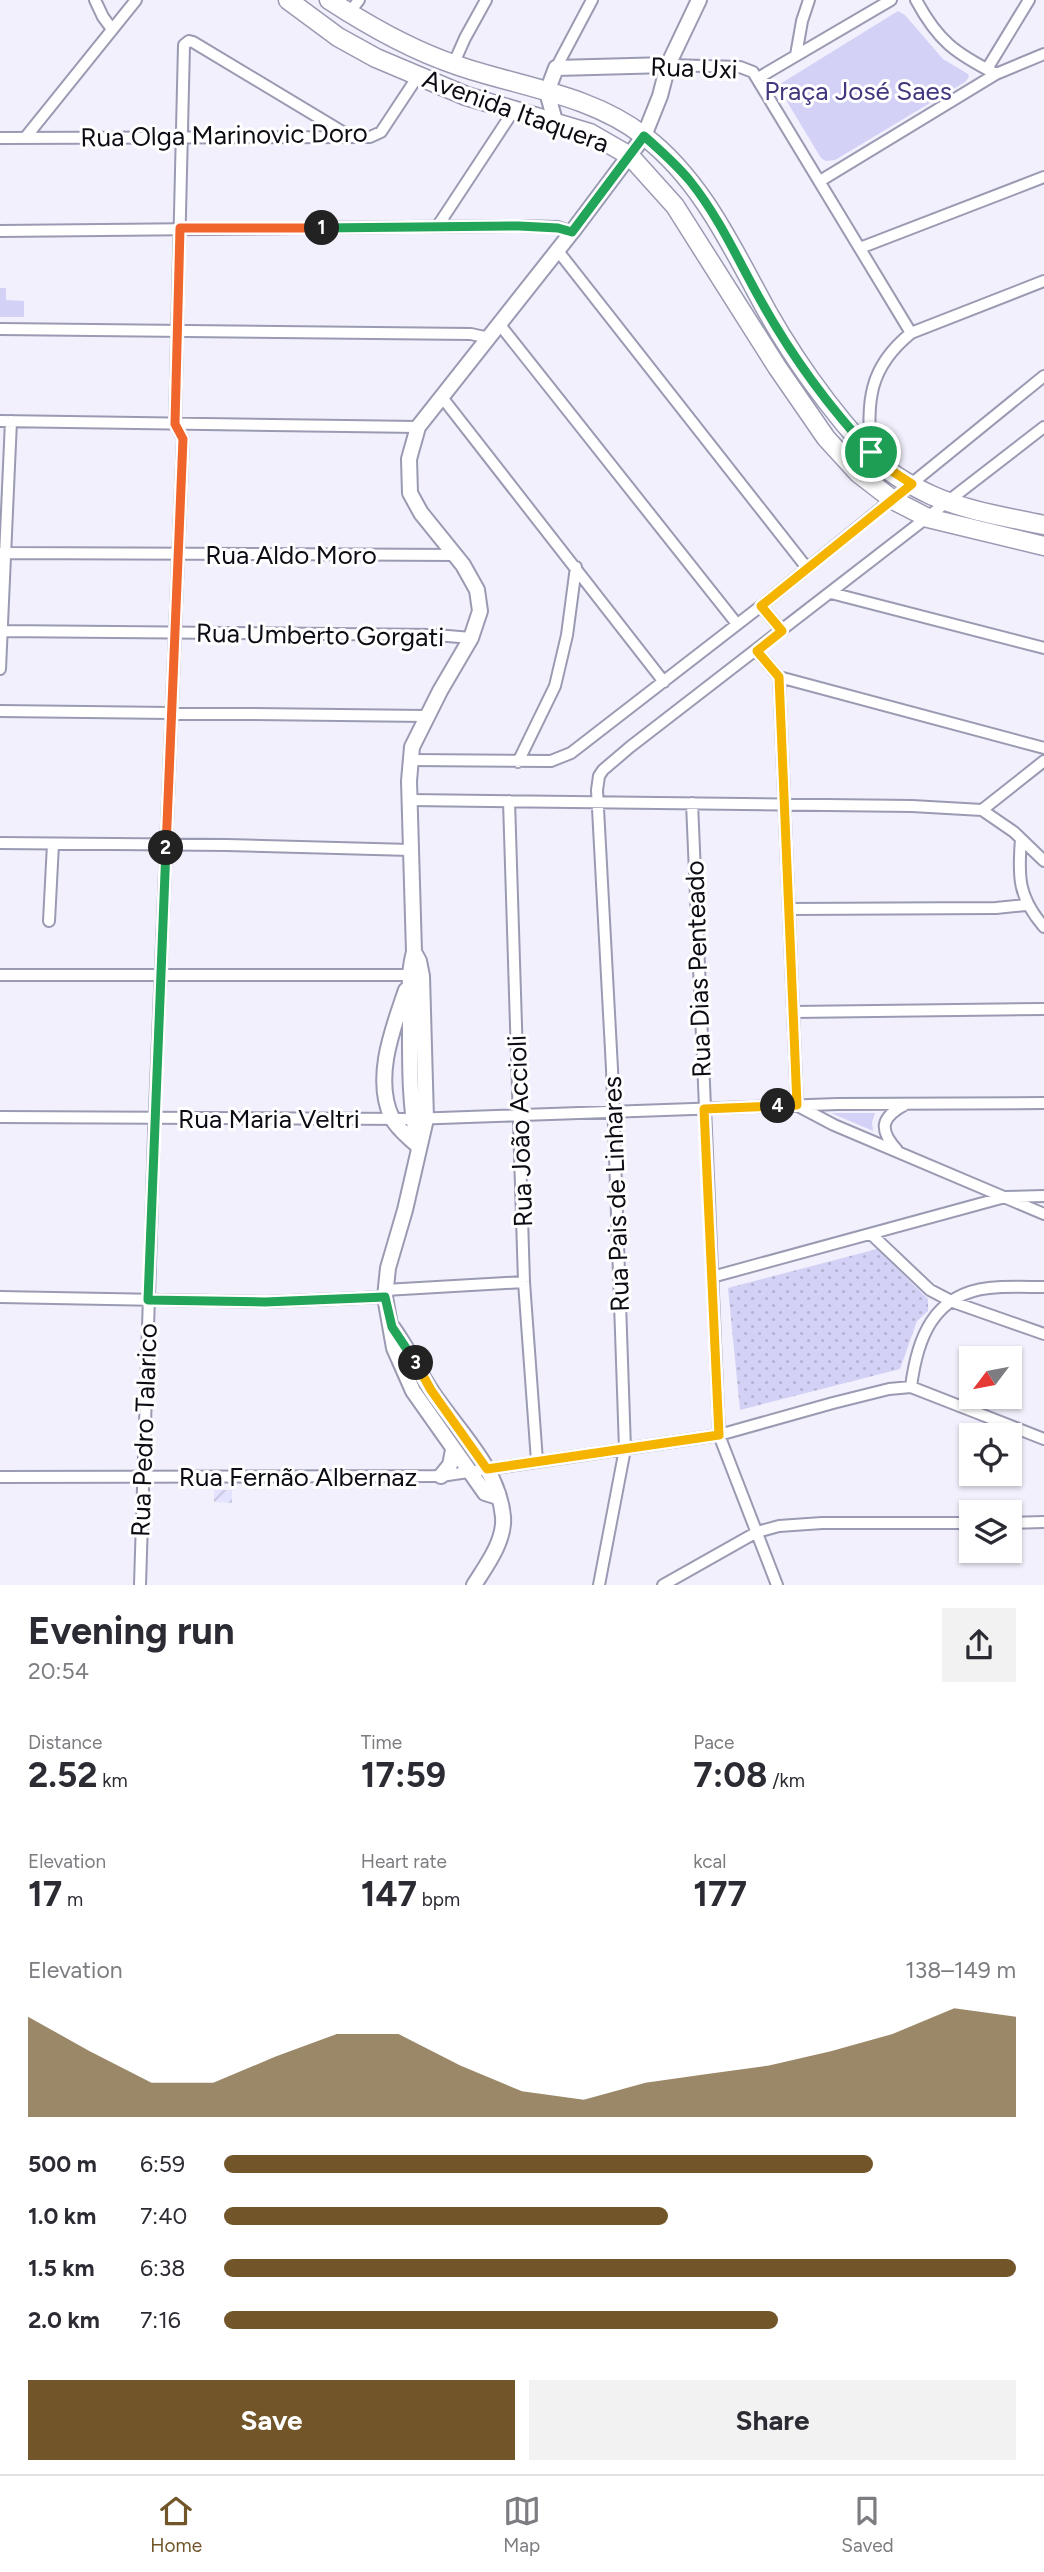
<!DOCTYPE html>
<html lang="en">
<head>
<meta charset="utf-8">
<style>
	:root { --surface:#fff; --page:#f2f2f3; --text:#2b2b33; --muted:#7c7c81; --line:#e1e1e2; --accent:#725629 }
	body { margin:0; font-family:Figtree,sans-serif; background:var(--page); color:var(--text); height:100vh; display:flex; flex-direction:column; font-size:26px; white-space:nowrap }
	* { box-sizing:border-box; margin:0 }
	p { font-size:23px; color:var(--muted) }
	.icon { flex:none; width:38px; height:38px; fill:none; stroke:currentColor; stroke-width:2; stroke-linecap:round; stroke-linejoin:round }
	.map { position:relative; height:1585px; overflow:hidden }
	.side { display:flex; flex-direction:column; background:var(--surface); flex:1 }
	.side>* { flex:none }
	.needle { width:46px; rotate:238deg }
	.tools { position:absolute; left:959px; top:1346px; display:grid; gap:14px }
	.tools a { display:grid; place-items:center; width:63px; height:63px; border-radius:0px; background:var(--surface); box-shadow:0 2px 5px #0004; font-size:35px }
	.pin { position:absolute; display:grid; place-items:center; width:60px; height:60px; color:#fff; margin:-30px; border:4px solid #fff; border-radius:50%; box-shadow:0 2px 7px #0007 }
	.km { position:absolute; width:35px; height:35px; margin:-18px; border-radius:50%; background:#222; color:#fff; font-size:19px; line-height:35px; text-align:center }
	.round { display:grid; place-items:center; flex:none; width:74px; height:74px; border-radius:0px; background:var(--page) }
	.summary { display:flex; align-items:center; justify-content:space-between; height:119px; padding:0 28px }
	h1 { font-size:38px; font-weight:700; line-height:52px }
	.stats { display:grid; grid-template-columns:repeat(3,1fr); gap:10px; height:119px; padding:7px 28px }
	.stats div { display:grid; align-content:center }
	.stats b { font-size:35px; font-weight:700 }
	.stats small { font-size:19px; font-weight:400 }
	.stats p { font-size:19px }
	.chart { height:196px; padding:14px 28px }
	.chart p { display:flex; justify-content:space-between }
	.chart svg { width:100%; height:126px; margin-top:7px; fill:var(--accent); opacity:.7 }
	.primary-button { display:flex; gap:14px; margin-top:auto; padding:14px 28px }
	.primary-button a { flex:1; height:80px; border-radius:0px; background:var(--accent); color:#fff; font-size:28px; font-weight:700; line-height:80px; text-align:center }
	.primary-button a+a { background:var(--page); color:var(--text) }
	ul { padding:0 28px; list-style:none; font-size:23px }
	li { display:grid; grid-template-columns:112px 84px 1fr; align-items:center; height:52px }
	li i { height:18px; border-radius:9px; background:var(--accent) }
	.menu { display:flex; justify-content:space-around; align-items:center; height:98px; border-top:2px solid var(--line); background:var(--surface); font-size:19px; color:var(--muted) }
	.menu a { display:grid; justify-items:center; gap:4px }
	.menu .on { color:var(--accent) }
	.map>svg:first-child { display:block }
	.industrial { fill:url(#industrial-furrows) }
	.green { fill:#d3d2f6 }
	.garden { fill:url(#garden-dots) }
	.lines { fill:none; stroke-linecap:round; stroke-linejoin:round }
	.minor-casing { stroke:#9a9ab3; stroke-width:14 }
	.tertiary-casing { stroke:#9a9ab3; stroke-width:18 }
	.primary-casing { stroke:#9a9ab3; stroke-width:21 }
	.minor { stroke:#fff; stroke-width:10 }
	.tertiary { stroke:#fff; stroke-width:14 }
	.primary { stroke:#fff; stroke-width:18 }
	.split-1-casing { stroke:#fff; stroke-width:14 }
	.split-2-casing { stroke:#fff; stroke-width:14 }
	.split-3-casing { stroke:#fff; stroke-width:14 }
	.split-4-casing { stroke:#fff; stroke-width:14 }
	.split-5-casing { stroke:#fff; stroke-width:14 }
	.split-1 { stroke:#22a559; stroke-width:9 }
	.split-2 { stroke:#f0652b; stroke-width:9 }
	.split-3 { stroke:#22a559; stroke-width:9 }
	.split-4 { stroke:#f5b400; stroke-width:9 }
	.split-5 { stroke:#f5b400; stroke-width:9 }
	.labels { text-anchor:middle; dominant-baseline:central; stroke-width:6; stroke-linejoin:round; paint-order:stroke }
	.street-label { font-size:26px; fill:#0d0c15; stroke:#fff }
	.park-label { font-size:26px; fill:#42377f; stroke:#fff }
</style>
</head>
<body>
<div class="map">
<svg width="1044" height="1585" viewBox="0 0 1044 1585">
	<defs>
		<pattern id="industrial-furrows" width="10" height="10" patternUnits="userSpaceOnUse" patternTransform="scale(1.75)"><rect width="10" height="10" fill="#e3e3ff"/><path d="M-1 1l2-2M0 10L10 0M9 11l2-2" fill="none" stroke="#c2c2da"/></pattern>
		<pattern id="garden-dots" width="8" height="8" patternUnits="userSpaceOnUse" patternTransform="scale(1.75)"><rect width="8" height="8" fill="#d3d2f6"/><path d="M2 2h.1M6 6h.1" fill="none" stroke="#b4b3d2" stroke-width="1.8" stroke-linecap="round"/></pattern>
	</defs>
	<rect width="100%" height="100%" fill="#f1f0fc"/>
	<path class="industrial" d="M214,1490H232V1503L214,1502Z"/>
	<path class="green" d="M898,11L905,15L943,59L968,74L969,77L965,82L835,160L826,161L821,158L783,95L780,84Z
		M0,288H6V300L24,301V317H0Z
		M831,1113H875L872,1122L873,1131Z"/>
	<path class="garden" d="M877,1249L928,1299V1311L917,1321L900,1369L740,1410L728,1288Z"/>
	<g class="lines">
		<defs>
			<path id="minor" d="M95,0L103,17L112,29
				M916,0C938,41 955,53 996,74L1044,54
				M349,13L359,0
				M796,55L802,21L809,0
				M453,65L465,38L486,0
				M668,65L740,67L753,72L911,333
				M556,68L592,0
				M987,69L1029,0
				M758,78L891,0
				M0,138L370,137L381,132L418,76
				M25,138L136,0
				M820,181L996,74
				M437,227L514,110
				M0,231L519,226L558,227L572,232
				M860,248L1044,177
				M558,251L807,568
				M500,325L737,624
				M0,329L471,334L489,338
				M441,396L664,682
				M0,421L418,427
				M871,452C867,401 868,368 911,333L1044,281
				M0,553L456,555
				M831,593L1044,648
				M761,606L782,631
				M0,631L436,635L471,638
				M757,651L779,677L1044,748
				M0,669L11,421
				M779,677L797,1105
				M0,711L426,716
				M410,760L551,761L571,753L761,606L1044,376
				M518,762L555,686L567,635L576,567
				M409,800L912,806L982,810L1014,832L1044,861
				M509,801L524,1282L537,1461
				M692,803L719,1435L777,1585
				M982,810L1044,761
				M1021,839C1018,877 1018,897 1044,927
				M0,843L227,845L411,850
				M789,909L996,908L1026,905
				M49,921L53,844
				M0,975H410
				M793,1012L1044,1009
				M800,1107L834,1125L1044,1214
				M0,1117L412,1119L837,1104L1044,1103
				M897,1150C878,1129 881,1117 906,1104
				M871,1234L930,1290L953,1302L1044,1334
				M712,1277L1005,1197L1044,1196
				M385,1290L524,1282
				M0,1297L265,1302L385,1297
				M911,1387C917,1339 933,1294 989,1288C1007,1286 1026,1287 1044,1287
				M0,1477L441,1476L719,1435L833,1403L889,1389L911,1387L1044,1439
				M1010,1523L1044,1522
				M140,1585L154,1135L183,439L175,424L184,45L189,41L193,42L351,137
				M599,1585L625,1449L612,1069L597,790L599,776L603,770L630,747L1044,427
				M663,1585L757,1532L779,1526L822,1523H971"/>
			<path id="tertiary" d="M555,121L547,92L556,68L668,65
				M414,952L419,961L422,976L426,1119L405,1210L388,1268L385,1297L394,1348L413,1391L485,1493L498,1497
				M406,990C393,1028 373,1078 392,1118C397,1129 410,1138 418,1146
				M418,1146C409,1104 410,1059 410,1016C410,995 408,973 414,952L409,781L412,747L440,691L471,638L480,611L477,590L463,565L421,513L410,493L409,459L418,427L572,232L644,136L660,96L668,65L699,0
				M393,1328C408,1349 418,1371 432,1392C458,1431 499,1469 503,1517C505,1541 486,1566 474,1585
				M441,1476L450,1465L453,1450"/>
			<path id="primary" d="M288,0L338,37L376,58L466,96L590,133L630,156L675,206L777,367L826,438L858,473L893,500L928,518L1044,546
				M329,0C369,26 411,50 456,65C519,87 590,94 644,136C695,175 725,233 755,289C786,349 831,413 878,461C891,475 914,487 931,495C966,511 1007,517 1044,525"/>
		</defs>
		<use href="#minor" class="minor-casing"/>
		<use href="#tertiary" class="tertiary-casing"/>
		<use href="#primary" class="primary-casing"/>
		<use href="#minor" class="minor"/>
		<use href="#tertiary" class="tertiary"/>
		<use href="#primary" class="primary"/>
	</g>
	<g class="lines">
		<defs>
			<path id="split-1" d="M322,228L519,226L558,228L572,232L644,136C660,150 676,164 690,181C719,217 738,260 761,301C791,355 829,407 871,452"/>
			<path id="split-2" d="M166,848L183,439L175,424L180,228H322"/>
			<path id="split-3" d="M166,848L148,1300L265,1302L385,1297L392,1327L416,1363"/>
			<path id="split-4" d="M416,1363L431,1390L487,1469L719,1435L704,1109L778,1106"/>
			<path id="split-5" d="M778,1106L797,1105L779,677L757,651L782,631L761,606L912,484L878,462L871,452"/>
		</defs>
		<use href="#split-1" class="split-1-casing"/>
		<use href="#split-2" class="split-2-casing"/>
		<use href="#split-3" class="split-3-casing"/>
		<use href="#split-4" class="split-4-casing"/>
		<use href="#split-5" class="split-5-casing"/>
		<use href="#split-1" class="split-1"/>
		<use href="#split-2" class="split-2"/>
		<use href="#split-3" class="split-3"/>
		<use href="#split-4" class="split-4"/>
		<use href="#split-5" class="split-5"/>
	</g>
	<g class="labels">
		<g class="street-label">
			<text transform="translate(694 68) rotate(2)">Rua Uxi</text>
			<text transform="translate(516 111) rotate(20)">Avenida Itaquera</text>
			<text transform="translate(224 135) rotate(-1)">Rua Olga Marinovic Doro</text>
			<text x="291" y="555">Rua Aldo Moro</text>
			<text transform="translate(320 635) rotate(1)">Rua Umberto Gorgati</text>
			<text transform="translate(698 969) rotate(-92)">Rua Dias Penteado</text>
			<text x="269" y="1119">Rua Maria Veltri</text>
			<text transform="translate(520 1131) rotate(-92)">Rua João Accioli</text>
			<text transform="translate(616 1194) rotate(-92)">Rua Pais de Linhares</text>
			<text transform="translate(144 1430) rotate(-88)">Rua Pedro Talarico</text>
			<text x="298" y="1477">Rua Fernão Albernaz</text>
		</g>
		<g class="park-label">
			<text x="858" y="91">Praça José Saes</text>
		</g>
	</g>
</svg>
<div class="tools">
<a><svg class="needle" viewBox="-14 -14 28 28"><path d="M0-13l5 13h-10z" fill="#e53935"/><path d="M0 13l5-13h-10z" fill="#7c7c81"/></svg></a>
<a><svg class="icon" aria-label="locate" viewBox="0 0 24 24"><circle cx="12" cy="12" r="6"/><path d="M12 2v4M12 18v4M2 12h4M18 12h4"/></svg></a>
<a><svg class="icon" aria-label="layers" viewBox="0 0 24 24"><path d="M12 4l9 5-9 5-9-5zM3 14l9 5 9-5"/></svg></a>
</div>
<div class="pin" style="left:871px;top:452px;background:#1e9e55"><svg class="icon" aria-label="arrive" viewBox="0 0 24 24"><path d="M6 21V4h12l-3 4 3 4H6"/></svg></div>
<b class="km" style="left:322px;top:228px">1</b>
<b class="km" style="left:166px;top:848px">2</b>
<b class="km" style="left:416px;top:1363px">3</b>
<b class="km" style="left:778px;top:1106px">4</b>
</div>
<section class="side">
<div class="summary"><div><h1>Evening run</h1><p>20:54</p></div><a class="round"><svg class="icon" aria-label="share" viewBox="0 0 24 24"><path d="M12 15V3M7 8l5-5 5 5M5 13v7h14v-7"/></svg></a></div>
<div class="stats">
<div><p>Distance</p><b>2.52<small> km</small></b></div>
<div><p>Time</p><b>17:59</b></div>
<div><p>Pace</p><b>7:08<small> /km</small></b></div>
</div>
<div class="stats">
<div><p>Elevation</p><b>17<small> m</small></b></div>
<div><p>Heart rate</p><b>147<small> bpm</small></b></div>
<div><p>kcal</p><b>177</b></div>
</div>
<div class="chart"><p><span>Elevation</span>138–149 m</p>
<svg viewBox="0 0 160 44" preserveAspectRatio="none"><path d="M0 44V9L10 21L20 32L30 32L40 23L50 15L60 15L70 26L80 35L90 38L100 32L110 29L120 26L130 21L140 15L150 6L160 9V44z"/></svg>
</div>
<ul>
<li><b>500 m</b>6:59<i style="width:82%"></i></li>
<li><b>1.0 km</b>7:40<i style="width:56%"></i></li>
<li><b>1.5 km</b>6:38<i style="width:100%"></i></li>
<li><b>2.0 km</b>7:16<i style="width:70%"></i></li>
</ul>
<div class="primary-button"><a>Save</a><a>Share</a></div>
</section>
<nav class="menu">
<a class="on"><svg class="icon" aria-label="home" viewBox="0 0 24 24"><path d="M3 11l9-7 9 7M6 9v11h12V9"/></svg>Home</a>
<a><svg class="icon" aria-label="map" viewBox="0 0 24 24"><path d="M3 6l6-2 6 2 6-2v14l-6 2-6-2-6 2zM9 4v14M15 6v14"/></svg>Map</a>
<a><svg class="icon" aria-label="saved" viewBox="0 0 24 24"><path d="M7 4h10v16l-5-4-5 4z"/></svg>Saved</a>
</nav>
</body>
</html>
